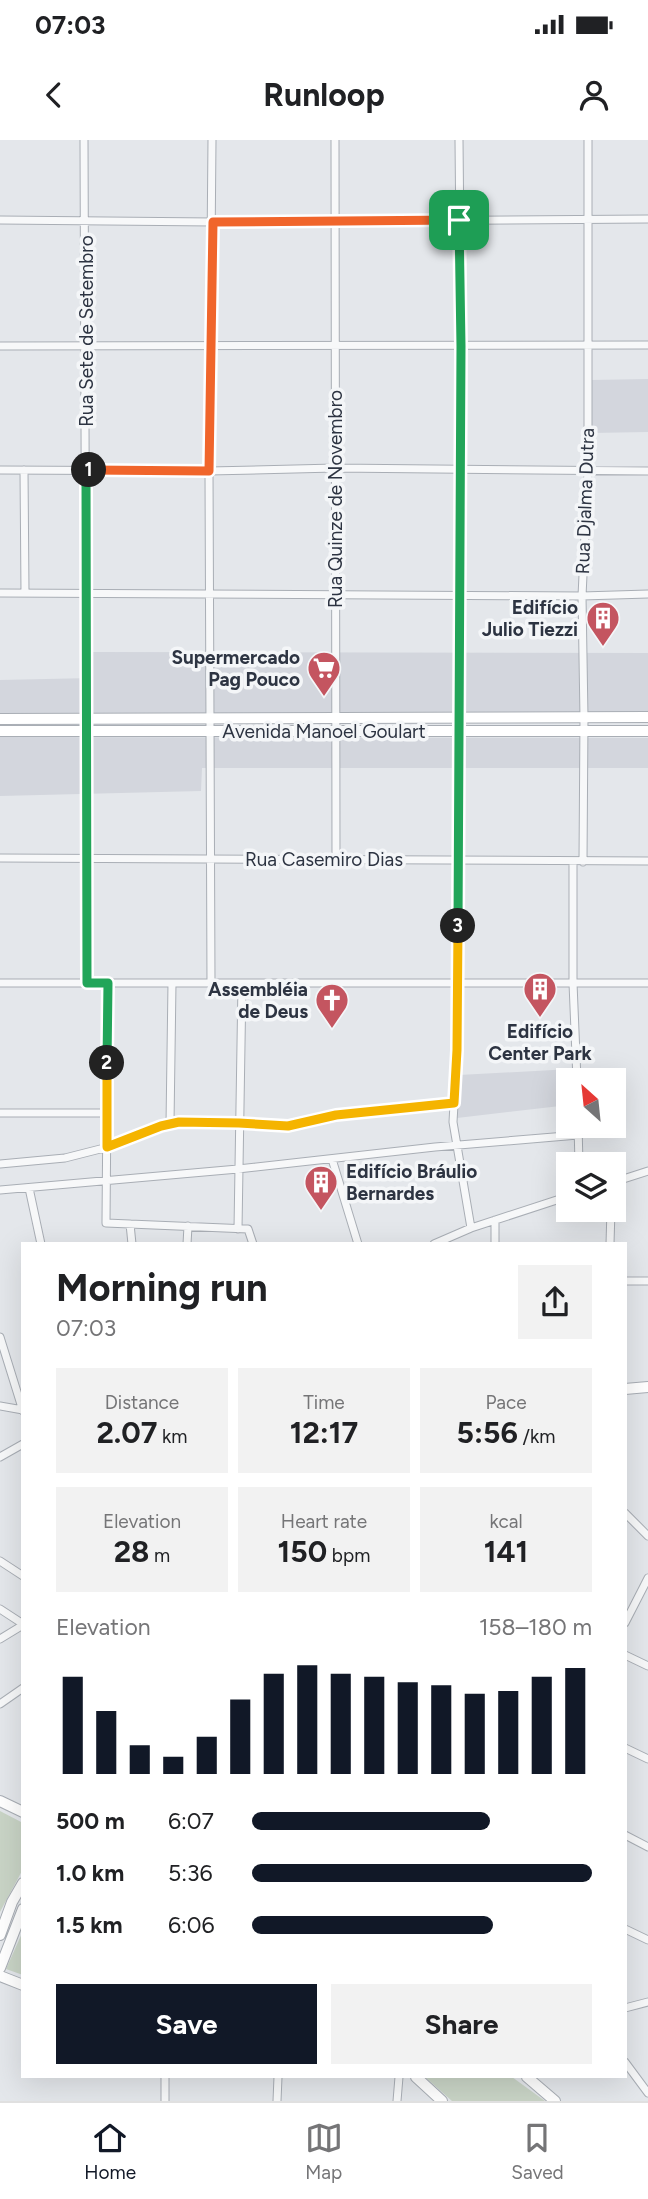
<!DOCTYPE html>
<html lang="en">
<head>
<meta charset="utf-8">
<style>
	:root { --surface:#fff; --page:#f2f2f2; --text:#202124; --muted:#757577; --line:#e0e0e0; --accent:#111827 }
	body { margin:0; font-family:Figtree,sans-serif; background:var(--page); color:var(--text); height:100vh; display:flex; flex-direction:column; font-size:26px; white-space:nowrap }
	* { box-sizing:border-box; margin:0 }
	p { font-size:23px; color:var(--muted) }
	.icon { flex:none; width:38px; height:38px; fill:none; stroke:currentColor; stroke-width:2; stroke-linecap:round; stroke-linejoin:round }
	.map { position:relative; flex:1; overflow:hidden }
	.side { position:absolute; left:21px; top:1102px; width:606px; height:836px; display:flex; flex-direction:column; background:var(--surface); border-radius:0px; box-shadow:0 7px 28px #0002 }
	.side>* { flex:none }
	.needle { width:46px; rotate:333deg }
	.controls { position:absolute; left:556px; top:928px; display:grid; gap:14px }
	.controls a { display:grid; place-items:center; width:70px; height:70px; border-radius:0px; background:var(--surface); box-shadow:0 7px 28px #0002; font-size:35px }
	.pin { position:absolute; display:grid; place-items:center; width:60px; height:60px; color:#fff; margin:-30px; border-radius:14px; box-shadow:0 4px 10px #0006 }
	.km { position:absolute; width:35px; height:35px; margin:-18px; border-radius:50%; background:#222; color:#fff; font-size:19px; line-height:35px; text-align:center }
	.round { display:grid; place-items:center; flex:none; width:74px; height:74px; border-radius:0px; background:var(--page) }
	.overview { display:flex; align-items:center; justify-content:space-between; height:119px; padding:0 35px }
	h1 { font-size:38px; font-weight:700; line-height:52px }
	.figures { display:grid; grid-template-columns:repeat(3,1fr); gap:10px; height:119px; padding:7px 35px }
	.figures div { display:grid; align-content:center; border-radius:0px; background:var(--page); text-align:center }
	.figures b { font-size:30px; font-weight:700 }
	.figures small { font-size:19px; font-weight:400 }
	.figures p { font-size:19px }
	.chart { height:196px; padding:14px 35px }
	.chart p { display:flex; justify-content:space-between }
	.chart svg { width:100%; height:126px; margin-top:7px; stroke:var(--accent); stroke-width:6 }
	.action { display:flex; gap:14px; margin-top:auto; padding:14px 35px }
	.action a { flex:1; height:80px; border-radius:0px; background:var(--accent); color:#fff; font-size:28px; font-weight:700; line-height:80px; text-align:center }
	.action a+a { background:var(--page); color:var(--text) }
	ul { padding:0 35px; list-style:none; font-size:23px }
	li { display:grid; grid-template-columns:112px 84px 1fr; align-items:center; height:52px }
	li i { height:18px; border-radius:9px; background:var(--accent) }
	.status { display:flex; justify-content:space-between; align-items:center; height:49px; padding:0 35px; background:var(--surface); direction:ltr }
	.status svg { height:19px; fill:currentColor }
	header { display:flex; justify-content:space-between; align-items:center; height:91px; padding:0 35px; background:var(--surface); font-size:32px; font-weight:700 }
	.dock { display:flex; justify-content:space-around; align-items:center; height:98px; border-top:2px solid var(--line); background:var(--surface); font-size:19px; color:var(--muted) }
	.dock a { display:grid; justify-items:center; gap:4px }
	.dock .current { color:var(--accent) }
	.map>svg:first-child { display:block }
	.built { fill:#d3d6dd }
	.green { fill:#c9d4c6 }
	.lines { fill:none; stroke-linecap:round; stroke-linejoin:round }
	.street-casing { stroke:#a9aeb5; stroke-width:9 }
	.secondary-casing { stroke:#a9aeb5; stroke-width:12 }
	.street { stroke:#f7f8f9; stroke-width:7 }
	.secondary { stroke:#fff; stroke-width:10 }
	.split-1-casing { stroke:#fff; stroke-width:14 }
	.split-2-casing { stroke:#fff; stroke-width:14 }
	.split-3-casing { stroke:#fff; stroke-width:14 }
	.split-4-casing { stroke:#fff; stroke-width:14 }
	.split-1 { stroke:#f0652b; stroke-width:9 }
	.split-2 { stroke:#22a559; stroke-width:9 }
	.split-3 { stroke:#f5b400; stroke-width:9 }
	.split-4 { stroke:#22a559; stroke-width:9 }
	.labels { text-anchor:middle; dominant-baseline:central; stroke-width:7; stroke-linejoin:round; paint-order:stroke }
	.street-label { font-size:19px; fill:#2d3442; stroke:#f4f6f8 }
	.poi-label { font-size:19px; font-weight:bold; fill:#2d3442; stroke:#f4f6f8; text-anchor:end }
</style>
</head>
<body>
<div class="status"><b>07:03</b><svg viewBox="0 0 49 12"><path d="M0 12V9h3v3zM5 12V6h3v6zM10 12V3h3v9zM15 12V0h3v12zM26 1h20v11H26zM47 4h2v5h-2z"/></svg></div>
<header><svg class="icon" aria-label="back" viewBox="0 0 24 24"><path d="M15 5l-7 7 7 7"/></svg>Runloop<svg class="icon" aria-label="person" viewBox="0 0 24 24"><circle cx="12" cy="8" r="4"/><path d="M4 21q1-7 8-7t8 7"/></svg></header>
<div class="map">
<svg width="648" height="1961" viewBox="0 0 648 1961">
	<rect width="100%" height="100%" fill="#e4e7eb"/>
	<path class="built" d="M648,239V292L591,293V240Z
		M92,512L648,513V572L0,574V540L92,538Z
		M0,597L648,598V628H202L201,651L0,656Z
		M571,929L569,965L457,978L459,935Z"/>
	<path class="green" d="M0,1671L23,1683V1729L0,1772Z
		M23,1791V1835L6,1829Z
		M425,1937H512L545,1961H452Z"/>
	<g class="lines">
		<defs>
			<path id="street" d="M84,0L87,843
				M335,0L336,719
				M459,0L461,206L457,910L453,982L471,1088
				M0,80L213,82L648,79
				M0,206L648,205
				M0,330L209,331L335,328L648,331
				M24,330L25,453
				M0,453L582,456L648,454
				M0,718L648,721
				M573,722V843L577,940
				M583,722L584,578L582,456L588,332V0
				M0,843H648
				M108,843L106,1083L248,1089L253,1104
				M211,843L209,331L212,0
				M0,973H107
				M170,984L172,843
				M578,985L579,1024
				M332,1019L358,1104
				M0,1024L65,1018L116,1005L161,986L179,982L239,983L288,986L336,975L454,963
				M614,1042L648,1031
				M29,1048L41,1104
				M0,1050L238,1029L435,1007L578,995
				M495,1080V1104
				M130,1084L132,1104
				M238,1089L242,843
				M187,1104L188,1086
				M434,1104L471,1088L569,1056
				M610,1104L611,1069
				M625,1141H648
				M0,1197L23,1271
				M0,1266L23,1270
				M0,1317L23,1304
				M625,1373L648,1396
				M0,1421L23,1436
				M0,1469L23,1484
				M625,1483L648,1438
				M0,1499L23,1485
				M625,1515L648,1526
				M0,1564L23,1548
				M625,1608L648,1619
				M625,1695L648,1707
				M625,1789L648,1800
				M625,1868L648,1862
				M625,1922L648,1953
				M165,1937V1961
				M277,1961L278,1937
				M397,1961L399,1937"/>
			<path id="secondary" d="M0,579L648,577
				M0,591H648
				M625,1249L648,1247
				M0,1661L23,1672
				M0,1795L12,1762L23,1743
				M0,1828L23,1769
				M0,1836L23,1845
				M416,1937L442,1961
				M527,1937L555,1961"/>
		</defs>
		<use href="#street" class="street-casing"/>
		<use href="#secondary" class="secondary-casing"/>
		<use href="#street" class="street"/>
		<use href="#secondary" class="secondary"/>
	</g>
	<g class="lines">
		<defs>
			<path id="split-1" d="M89,330L209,331L213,82L459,80"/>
			<path id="split-2" d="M89,330H86L87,843H108L107,923"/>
			<path id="split-3" d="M107,923V1007L161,986L179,982L239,983L288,986L336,975L454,963L457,910L458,786"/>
			<path id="split-4" d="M458,786L461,206L459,80"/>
		</defs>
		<use href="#split-1" class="split-1-casing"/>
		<use href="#split-2" class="split-2-casing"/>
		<use href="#split-3" class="split-3-casing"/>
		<use href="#split-4" class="split-4-casing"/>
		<use href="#split-1" class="split-1"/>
		<use href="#split-2" class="split-2"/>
		<use href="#split-3" class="split-3"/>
		<use href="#split-4" class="split-4"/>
	</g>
	<defs>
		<symbol id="building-pin" viewBox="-11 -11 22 30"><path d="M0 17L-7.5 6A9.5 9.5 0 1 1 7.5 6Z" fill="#c45560" stroke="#f4f6f8"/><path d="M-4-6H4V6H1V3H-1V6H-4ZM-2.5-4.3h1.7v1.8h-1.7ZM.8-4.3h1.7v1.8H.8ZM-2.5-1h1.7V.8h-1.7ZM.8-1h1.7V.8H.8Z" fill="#fff"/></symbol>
		<symbol id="supermarket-pin" viewBox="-11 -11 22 30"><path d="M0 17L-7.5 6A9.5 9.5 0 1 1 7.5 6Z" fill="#c45560" stroke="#f4f6f8"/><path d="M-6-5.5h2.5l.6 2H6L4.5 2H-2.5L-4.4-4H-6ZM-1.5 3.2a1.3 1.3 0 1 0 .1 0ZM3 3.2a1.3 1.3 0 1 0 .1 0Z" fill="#fff"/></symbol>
		<symbol id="church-pin" viewBox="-11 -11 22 30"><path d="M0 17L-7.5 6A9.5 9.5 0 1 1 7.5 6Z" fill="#c45560" stroke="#f4f6f8"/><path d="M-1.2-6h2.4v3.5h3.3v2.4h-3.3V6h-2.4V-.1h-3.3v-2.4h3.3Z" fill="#fff"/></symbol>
	</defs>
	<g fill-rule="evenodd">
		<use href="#building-pin" x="584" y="459" width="38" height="52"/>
		<use href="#supermarket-pin" x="305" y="509" width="38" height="52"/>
		<use href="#building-pin" x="521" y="830" width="38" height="52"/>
		<use href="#church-pin" x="313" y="841" width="38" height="52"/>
		<use href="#building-pin" x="302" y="1023" width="38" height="52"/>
	</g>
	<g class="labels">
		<g class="street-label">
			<text transform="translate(86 191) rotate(-90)">Rua Sete de Setembro</text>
			<text transform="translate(335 359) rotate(-90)">Rua Quinze de Novembro</text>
			<text transform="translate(585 361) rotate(-88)">Rua Djalma Dutra</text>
			<text x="324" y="591">Avenida Manoel Goulart</text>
			<text x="324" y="719">Rua Casemiro Dias</text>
		</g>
		<g class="poi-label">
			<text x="578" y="467">Edifício<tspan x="578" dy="22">Julio Tiezzi</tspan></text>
			<text x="300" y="517">Supermercado<tspan x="300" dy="22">Pag Pouco</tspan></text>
			<text x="308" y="849">Assembléia<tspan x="308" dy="22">de Deus</tspan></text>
			<text x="540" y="891" text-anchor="middle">Edifício<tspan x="540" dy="22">Center Park</tspan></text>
			<text x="346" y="1031" text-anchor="start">Edifício Bráulio<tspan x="346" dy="22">Bernardes</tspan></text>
		</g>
	</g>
</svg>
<div class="controls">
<a><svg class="needle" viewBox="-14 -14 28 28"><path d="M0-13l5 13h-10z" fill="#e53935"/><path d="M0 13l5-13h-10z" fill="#757577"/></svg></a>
<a><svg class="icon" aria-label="layers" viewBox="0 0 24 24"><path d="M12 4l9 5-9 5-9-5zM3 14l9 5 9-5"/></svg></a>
</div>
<div class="pin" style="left:459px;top:80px;background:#1e9e55"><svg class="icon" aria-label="arrive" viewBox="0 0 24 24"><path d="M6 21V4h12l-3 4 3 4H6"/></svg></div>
<b class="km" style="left:89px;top:330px">1</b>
<b class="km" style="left:107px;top:923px">2</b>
<b class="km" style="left:458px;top:786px">3</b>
<section class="side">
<div class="overview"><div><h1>Morning run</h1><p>07:03</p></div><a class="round"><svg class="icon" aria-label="share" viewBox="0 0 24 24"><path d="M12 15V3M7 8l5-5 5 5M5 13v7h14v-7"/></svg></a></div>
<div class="figures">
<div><p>Distance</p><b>2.07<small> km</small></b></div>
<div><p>Time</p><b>12:17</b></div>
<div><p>Pace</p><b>5:56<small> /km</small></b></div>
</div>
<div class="figures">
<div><p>Elevation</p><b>28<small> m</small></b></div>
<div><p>Heart rate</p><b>150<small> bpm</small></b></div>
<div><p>kcal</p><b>141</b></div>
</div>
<div class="chart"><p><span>Elevation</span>158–180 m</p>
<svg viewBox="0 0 160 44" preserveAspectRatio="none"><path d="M5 44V10M15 44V22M25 44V34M35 44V38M45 44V31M55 44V18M65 44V9M75 44V6M85 44V9M95 44V10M105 44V12M115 44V13M125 44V16M135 44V15M145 44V10M155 44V7"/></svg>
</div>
<ul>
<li><b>500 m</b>6:07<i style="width:70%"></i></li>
<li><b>1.0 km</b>5:36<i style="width:100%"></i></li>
<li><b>1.5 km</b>6:06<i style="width:71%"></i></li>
</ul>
<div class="action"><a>Save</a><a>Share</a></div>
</section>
</div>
<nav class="dock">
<a class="current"><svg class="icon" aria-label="home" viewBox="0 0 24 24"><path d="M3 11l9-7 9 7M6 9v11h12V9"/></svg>Home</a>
<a><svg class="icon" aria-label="map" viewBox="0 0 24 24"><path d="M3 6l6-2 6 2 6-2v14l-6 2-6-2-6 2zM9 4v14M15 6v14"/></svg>Map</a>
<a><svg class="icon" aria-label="saved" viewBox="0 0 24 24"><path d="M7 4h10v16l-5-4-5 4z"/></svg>Saved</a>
</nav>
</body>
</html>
